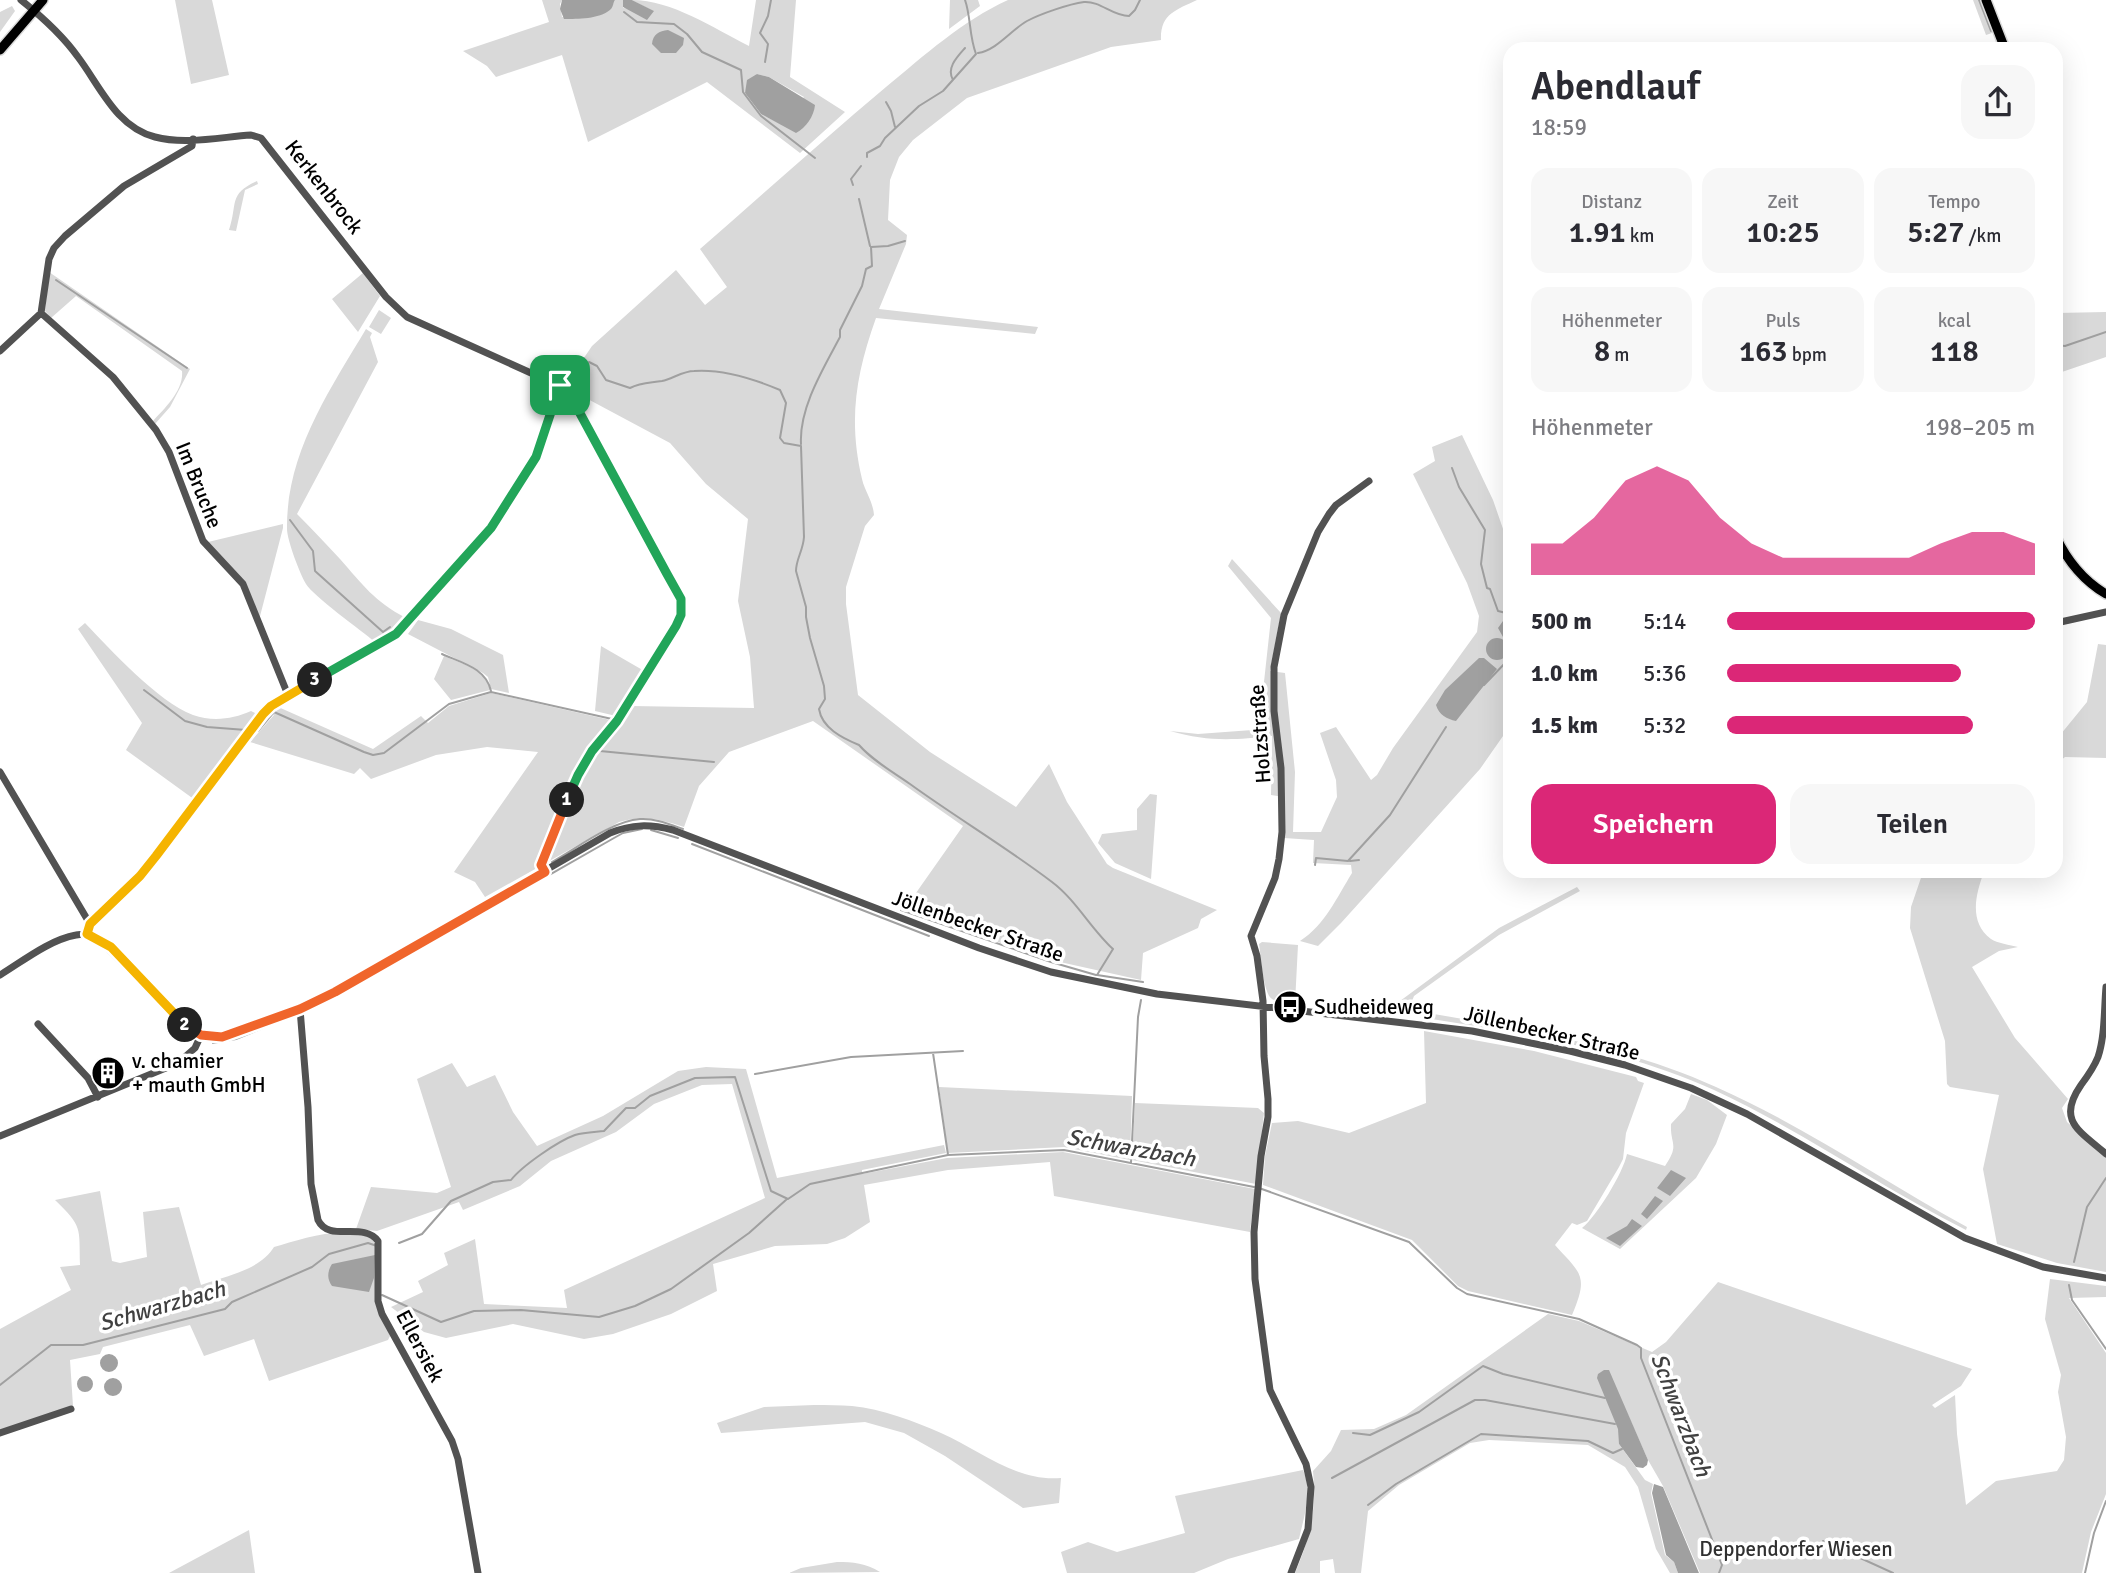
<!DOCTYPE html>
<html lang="de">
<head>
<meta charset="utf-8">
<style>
	:root { --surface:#fff; --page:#f7f7f7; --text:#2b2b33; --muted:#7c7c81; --accent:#db2777 }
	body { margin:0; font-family:Signika,sans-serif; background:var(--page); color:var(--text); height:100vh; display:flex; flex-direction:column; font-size:26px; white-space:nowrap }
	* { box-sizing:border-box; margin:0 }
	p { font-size:23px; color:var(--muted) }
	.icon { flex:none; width:38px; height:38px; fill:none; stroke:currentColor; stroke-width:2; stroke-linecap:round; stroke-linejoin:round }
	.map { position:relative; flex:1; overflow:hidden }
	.drawer { position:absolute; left:1503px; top:42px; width:560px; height:836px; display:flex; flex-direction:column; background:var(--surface); border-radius:21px; box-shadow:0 7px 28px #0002 }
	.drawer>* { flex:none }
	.pin { position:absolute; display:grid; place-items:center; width:60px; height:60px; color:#fff; margin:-30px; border-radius:14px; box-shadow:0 4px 10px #0006 }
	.km { position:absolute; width:35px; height:35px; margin:-18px; border-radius:50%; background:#222; color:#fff; font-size:19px; line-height:35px; text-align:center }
	.round { display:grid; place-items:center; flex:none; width:74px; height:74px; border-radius:21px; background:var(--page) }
	.headline { display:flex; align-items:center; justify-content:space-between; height:119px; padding:0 28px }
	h1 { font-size:38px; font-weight:600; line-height:52px }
	.metrics { display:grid; grid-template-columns:repeat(3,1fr); gap:10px; height:119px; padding:7px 28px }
	.metrics div { display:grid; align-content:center; border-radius:18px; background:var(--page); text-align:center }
	.metrics b { font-size:30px; font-weight:600 }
	.metrics small { font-size:19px; font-weight:400 }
	.metrics p { font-size:19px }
	.chart { height:196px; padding:14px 28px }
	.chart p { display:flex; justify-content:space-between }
	.chart svg { width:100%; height:126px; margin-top:7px; fill:var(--accent); opacity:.7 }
	.button { display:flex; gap:14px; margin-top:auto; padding:14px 28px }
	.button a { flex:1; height:80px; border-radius:21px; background:var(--accent); color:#fff; font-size:28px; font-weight:600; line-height:80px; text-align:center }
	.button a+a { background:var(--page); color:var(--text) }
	ul { padding:0 28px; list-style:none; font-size:23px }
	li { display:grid; grid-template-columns:112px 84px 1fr; align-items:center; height:52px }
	li i { height:18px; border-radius:9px; background:var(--accent) }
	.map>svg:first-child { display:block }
	.green { fill:#d9d9d9; fill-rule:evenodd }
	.water { fill:#a0a0a0 }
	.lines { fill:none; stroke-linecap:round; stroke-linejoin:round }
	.stream { stroke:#a0a0a0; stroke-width:2 }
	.major-casing { stroke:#dbdbdb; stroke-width:12 }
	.minor { stroke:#525252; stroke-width:7 }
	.major { stroke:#000; stroke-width:9 }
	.split-1-casing { stroke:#fff; stroke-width:14 }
	.split-2-casing { stroke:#fff; stroke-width:14 }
	.split-3-casing { stroke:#fff; stroke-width:14 }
	.split-4-casing { stroke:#fff; stroke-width:14 }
	.split-1 { stroke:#22a559; stroke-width:9 }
	.split-2 { stroke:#f0652b; stroke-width:9 }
	.split-3 { stroke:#f5b400; stroke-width:9 }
	.split-4 { stroke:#22a559; stroke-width:9 }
	.labels { text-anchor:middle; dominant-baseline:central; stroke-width:7; stroke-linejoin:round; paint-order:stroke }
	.street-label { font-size:21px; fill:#000; stroke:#fff }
	.poi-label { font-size:21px; fill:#000; stroke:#fff; text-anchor:start }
	.park-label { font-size:21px; fill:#303030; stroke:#fff }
	.water-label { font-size:23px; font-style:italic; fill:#414141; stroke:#fff }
</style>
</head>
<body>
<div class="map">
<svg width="2106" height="1573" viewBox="0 0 2106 1573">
	<rect width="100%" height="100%" fill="#fff"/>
	<path class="green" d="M175,0H212L229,75L191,84Z
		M542,0H562L560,4L562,17L610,10L615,0H623V8L653,11L632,0C672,0 713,28 749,46L756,0H796L790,77L845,112L800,153L707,82L588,142L562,55L496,77L487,66L463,51L549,22ZM757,74L769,77L804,97L779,123L761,114L745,93Z
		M950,0H978L980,6L949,29Z
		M1008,0H1197C1176,10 1160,14 1161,40L1111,47L967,98L913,140L899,157L890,180L888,220L907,235L906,244L879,309L1038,327L1035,334L876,318C856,374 848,420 862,479C865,492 873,501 874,515L865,526L846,587V604L858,695L930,752L1016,807L1049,764L1067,802L1107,864L1113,868L1217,910L1201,919L1198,928L1143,953L1141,980L1051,960L904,910L963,826L813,721L729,752L699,786L684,827C661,819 642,815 619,822L485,897L475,882L454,872L538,752L487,747L436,755L371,779L360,768L354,774L250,742L274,715L269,712L276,706L373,749L421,716L428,723L449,706L491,693L610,720L588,750L596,752L631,706L754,708L750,657L738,601L748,519L706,484L670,443L569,389L575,379L571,377L592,346L676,270L705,305L727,287L700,249C762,195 823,140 886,87C925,55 962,21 1008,0Z
		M1973,0H1982L1995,32L1986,35Z
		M12,6L15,11L0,32V12Z
		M257,181L258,184L245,190L236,231L229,230C238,203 228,194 257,181Z
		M49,272L190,369L170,407L155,424L153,421C165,408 184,390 182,371L76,296L51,318L45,311Z
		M363,273L380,296L358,332L332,299Z
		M379,310L391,318L381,334L369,327Z
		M2106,312V357L2056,374V313Z
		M366,329L372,333L370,337L378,362L297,514C312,529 326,544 340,559C363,585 374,601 406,618L392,632L375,642C362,631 313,596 306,584C300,574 287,540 287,529C286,454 329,391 366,329Z
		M1462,435L1493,500L1510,549V726L1480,769L1341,923L1318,946L1300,941C1325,925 1337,897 1352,873L1351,865L1313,863L1314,840L1284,838V797L1271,795L1272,736C1234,740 1208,742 1170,731L1198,734L1266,729L1262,700L1271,618L1228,566L1232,559L1281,613L1270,671L1285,673L1295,772L1293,832H1321L1337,797L1336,780L1320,733L1336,727L1371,780L1377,775L1393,748L1477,632L1479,616L1467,583L1413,474L1435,461L1432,447Z
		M283,524V528L259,620L245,583L208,542Z
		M418,620L451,629L503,655L509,693L491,689L488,677L483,673L408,634Z
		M85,623C112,651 157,701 193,715C213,722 233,719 251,711L257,714L195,800L126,750L142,723L78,629Z
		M2098,644L2106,645V758L2065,757L2056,764V740L2087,702Z
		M601,646L646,672L616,716L595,711Z
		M444,656C462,664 486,669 490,690L451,700L434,679Z
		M1150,794L1157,795L1151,879L1115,863L1098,843L1102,834L1137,830V809Z
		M1923,872H1984C1976,893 1968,922 1991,939C1997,943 2010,945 2018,947L1999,951L1972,967L2015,1038L2068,1099L2062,1108L2067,1122L2106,1157V1272L2057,1263L1997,1244L1983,1169L1999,1095L1950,1087L1947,1084L1945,1041L1910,928L1911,907Z
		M1577,887L1580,891L1499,935L1414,996L1407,1014L1322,1006L1323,1000C1348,1003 1376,1009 1400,1001L1499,928Z
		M1262,942L1298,945L1295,1003C1288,1002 1278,1003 1272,999C1263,993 1261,956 1259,944Z
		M1422,1012C1522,1029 1623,1045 1716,1087C1804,1126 1883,1181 1967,1227L1966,1230C1880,1187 1801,1130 1714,1090C1621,1048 1519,1033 1419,1017Z
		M1424,1031L1534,1051L1636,1077L1638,1081L1644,1083L1626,1133L1623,1159L1619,1167L1587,1221L1577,1225L1572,1223L1555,1245C1581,1274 1589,1275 1572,1315L1468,1291L1458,1286L1412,1240L1263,1185L1265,1156L1272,1123L1298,1121L1349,1133L1426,1103Z
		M452,1063L467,1087L495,1075L513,1112L537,1146L603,1116L678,1071L706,1067L746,1069L777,1178L944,1145L946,1153L862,1170V1174L947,1158L1063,1152L1255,1189L1250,1232L1054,1196L1050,1162L948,1170L864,1185L870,1222L845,1238L827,1244L775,1246L713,1264L717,1291L671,1314L613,1334L584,1339L513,1324L446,1338L424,1332L391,1307L423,1292L418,1281L448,1265L444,1253L475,1239L484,1304L567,1308L564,1290L765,1198L732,1084L702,1085L654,1104L616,1132L551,1161L520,1186L463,1210L459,1202L377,1231L356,1229L371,1187L437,1193L451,1187L417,1079Z
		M939,1087L1132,1096L1130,1160L1064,1147L948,1153Z
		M1691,1094L1707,1100L1727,1115L1716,1144L1696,1178L1620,1249L1582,1228C1597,1216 1623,1173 1627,1154L1665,1166C1680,1144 1670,1145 1671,1124L1685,1109Z
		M1135,1103L1258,1108L1264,1113L1256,1184L1132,1160Z
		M100,1191L112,1261L120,1263L147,1257L143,1212L179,1207L201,1285C226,1276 260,1270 274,1247C302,1239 352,1221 377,1243L375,1300L390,1336L388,1340L269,1381L254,1339L204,1356L190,1325L103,1347L100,1354L70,1360L73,1406L0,1430V1329L71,1290L60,1267L80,1265C79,1227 83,1227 55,1200Z
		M2050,1279L2106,1286V1297L2069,1298L2106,1353V1494L2091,1532L2082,1573H1700L1663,1486L1648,1460L1608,1370H1604L1620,1436L1619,1444L1645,1480L1653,1484L1651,1493L1665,1555L1674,1562L1678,1573H1670L1656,1549L1638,1487L1625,1467L1588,1445L1489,1440L1470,1443L1399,1485L1368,1511L1361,1573H1335L1333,1559L1320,1561V1573H1295C1310,1538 1317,1509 1313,1471L1331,1451L1341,1430L1374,1429L1406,1415L1548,1314L1579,1321L1652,1352L1666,1342L1718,1282L1972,1369L1961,1386L1932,1405L1935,1408L1955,1395L1957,1434L1966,1505L1996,1481L2057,1471L2064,1460L2066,1437L2058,1392L2061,1375L2045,1319Z
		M814,1405C827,1405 840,1405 852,1406C882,1409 914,1421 941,1433C980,1450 1016,1482 1061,1478L1059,1503L1023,1508L945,1456L904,1433L865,1422L721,1433L717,1423L764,1407Z
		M1303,1470C1313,1492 1304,1516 1299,1539L1228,1559L1194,1573H1067L1061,1552L1088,1542L1117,1552L1185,1533L1175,1496Z
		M249,1530L255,1573H169Z
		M837,1562C853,1562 866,1563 880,1572L789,1573L801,1568Z"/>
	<path class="water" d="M562,0H615C613,3 613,8 610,10C599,19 578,19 564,19L560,9Z
		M623,0H632L654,11L647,20L623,7Z
		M668,30L684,38L683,45L676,53H661L652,44C653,34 659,31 668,30Z
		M757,74L769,77L815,105C814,116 806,128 796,133L761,114L745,93L747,80Z
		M1507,620H1510V641L1503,637L1498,628L1503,621Z
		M1486 649a11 11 0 1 1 22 0a11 11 0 1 1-22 0Z
		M1479,658H1484L1497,669L1456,721C1447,719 1439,715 1436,705L1445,690Z
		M1671,1170L1686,1178L1670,1196L1657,1188Z
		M1655,1196L1663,1201L1647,1219L1641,1214Z
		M1632,1219L1642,1226L1620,1246L1606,1238L1627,1226Z
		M375,1255L374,1278L369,1292L332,1286C327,1279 327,1272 332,1264Z
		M100 1363a9 9 0 1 1 18 0a9 9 0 1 1-18 0Z
		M1604,1370H1609L1648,1460L1647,1465L1643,1468L1636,1467L1619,1444L1618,1429L1597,1378L1598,1374Z
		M77 1384a8 8 0 1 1 16 0a8 8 0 1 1-16 0Z
		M104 1387a9 9 0 1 1 18 0a9 9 0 1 1-18 0Z
		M1654,1484L1663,1487L1699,1573H1678L1674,1562L1666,1555L1652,1493Z"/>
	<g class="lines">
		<path class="stream" d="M1979,0L1991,31
			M624,12L637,22L674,24L687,34L702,52L741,70L743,92L761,116L815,158
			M978,53C997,50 1011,30 1027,21C1040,14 1069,4 1084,2C1101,1 1112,16 1129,16L1135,10L1140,0
			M765,62L768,44L760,33L768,16L771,0
			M953,80C946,68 957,57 965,48
			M886,102L891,111L895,127
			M867,157V153L880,146L885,138L919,106L943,91L976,54C969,36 971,17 965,0
			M853,185L851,179L861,166
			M859,199L870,246
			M56,280L187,368
			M2056,345L2065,346L2106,332
			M589,362L597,366L606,380L630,388C641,382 650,383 662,381C672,379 683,371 694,371C721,369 754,379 780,390L786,403L780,438L784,443L801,446L804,537C803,551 796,559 796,571L806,607V617L810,638L824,686L825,699L819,709C822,728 842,738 859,745C873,761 893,772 910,784C957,818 1006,847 1052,882C1076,900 1091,929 1113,949L1097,975L1143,982
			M801,444C799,408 823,369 840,337V330L862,286L866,269L872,266L871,247L888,246L905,241
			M1452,468L1459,487L1485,530L1481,564L1487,588L1490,589L1498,611L1510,614
			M290,520L313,551L315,571L383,632L390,627
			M442,654C462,663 486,668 491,691
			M1484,685L1510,658
			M144,690L185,721L207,727L246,730
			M258,731L274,712L364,752L373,755L384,753L449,704L491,692L612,719
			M600,751L714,762
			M651,830L678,838
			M692,844L929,936
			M1350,861L1359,860
			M552,862C577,848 612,821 640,819C654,818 669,824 683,829
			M1315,865L1316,858L1348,861L1390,815L1446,727
			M901,910L1051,962L1096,975
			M105,949L190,1035
			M416,951L614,838L623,833L642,829
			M341,994L409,955
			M225,1032L297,1005L332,989L535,872
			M213,1043L236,1039L285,1019
			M933,1053L948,1155
			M755,1074L851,1057L963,1051
			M1131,1163L1138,1017L1141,1000
			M1259,1188L1409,1242L1457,1288L1467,1294L1579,1319L1637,1345L1641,1348V1358L1722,1565L1719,1573
			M399,1243L422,1234L451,1201L493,1182L511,1180C522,1166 558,1141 575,1135C584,1132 595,1132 604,1131L626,1108H635L650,1096L695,1078L735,1077L771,1191L788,1199L810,1184L948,1155L1064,1150L1254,1187
			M2074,1262L2087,1207L2106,1178
			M2069,1285L2072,1300L2106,1349
			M382,1295L441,1322L474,1311L521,1310L599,1317L635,1306L671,1289L749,1233L787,1199
			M0,1385L51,1345H83L225,1309L232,1302L312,1267L329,1254L368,1243L377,1246
			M1353,1433L1370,1435L1419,1412L1483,1366L1503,1374L1605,1398
			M1332,1478L1475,1400H1485L1615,1424
			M1368,1505L1396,1484L1481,1434L1588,1441L1613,1453L1622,1449
			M1823,1541L1893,1573
			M2085,1573L2094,1533L2106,1501"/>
		<defs>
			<path id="major" d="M1986,0L2005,49
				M0,50L43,0
				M2056,537C2067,560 2084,581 2106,594"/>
		</defs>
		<use href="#major" class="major-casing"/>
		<path class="minor" d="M21,0C41,16 63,36 78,57C100,86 116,127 155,137C185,145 221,137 251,135L261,138L386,297L407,317L562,387L569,393L667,574L681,599V615L676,626L628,705L592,751L578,775L541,865L545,872
			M41,313L113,377L156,430L169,452L203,541L243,584L288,695
			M0,351L41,313L49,259L54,248L65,236L124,186L192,146L193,139
			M2056,623L2106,612
			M0,772L90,924
			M87,934L90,924L156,857L271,707L396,634L491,528L536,457L560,385
			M0,975C23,961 49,940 76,935C108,928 164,1006 189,1028L201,1035L222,1037L300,1009L335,992L610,833C632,824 650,824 673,830L979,948L1051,972L1157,994L1472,1031L1570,1051L1625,1065L1691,1088L1747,1114L1965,1238L2043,1267L2106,1278
			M2106,987C2104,1010 2105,1036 2098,1057C2094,1067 2087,1077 2081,1085C2056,1121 2080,1131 2106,1154
			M300,1009L308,1107L311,1184L318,1220C329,1243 363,1221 378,1241V1301L382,1314L452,1441L458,1459L478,1573
			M38,1024L88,1078L98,1097
			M0,1136L178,1063L195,1048L201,1035
			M0,1433L71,1409
			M1291,1573L1308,1529L1311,1487L1306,1464L1270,1390L1255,1279L1254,1232L1261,1156L1268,1117V1099L1264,1056L1263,1001L1257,956L1251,936L1275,878L1279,859L1282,832L1281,768L1274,711V667L1284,615L1318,532L1329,514L1336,505L1369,481"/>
		<use href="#major" class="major"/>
	</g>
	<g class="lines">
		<defs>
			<path id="split-1" d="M560,385L569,393L667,574L681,599V615L676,626L617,721L592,751L578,775L567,800"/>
			<path id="split-2" d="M185,1025L201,1035L222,1037L300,1009L335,992L545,872L541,865L567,800"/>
			<path id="split-3" d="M185,1025L111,947L87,934L90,924L140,876L156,856L263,714L271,706L315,680"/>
			<path id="split-4" d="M315,680L396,634L491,528L536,457L560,385"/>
		</defs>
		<use href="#split-1" class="split-1-casing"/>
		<use href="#split-2" class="split-2-casing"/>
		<use href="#split-3" class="split-3-casing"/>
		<use href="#split-4" class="split-4-casing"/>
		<use href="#split-1" class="split-1"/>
		<use href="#split-2" class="split-2"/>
		<use href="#split-3" class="split-3"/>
		<use href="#split-4" class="split-4"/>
	</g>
	<defs>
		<symbol id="bus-disc" viewBox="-11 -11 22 22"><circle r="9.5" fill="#000" stroke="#fff"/><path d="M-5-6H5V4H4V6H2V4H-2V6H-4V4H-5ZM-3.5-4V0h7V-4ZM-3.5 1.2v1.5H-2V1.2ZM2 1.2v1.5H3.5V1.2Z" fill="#fff"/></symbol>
		<symbol id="building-disc" viewBox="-11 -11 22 22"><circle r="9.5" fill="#000" stroke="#fff"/><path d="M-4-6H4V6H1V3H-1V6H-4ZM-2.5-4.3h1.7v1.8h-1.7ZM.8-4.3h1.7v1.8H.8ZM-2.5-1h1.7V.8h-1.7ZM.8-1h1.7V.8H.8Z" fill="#fff"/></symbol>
	</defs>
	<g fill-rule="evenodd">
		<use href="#bus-disc" x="1271" y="988" width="38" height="38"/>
		<use href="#building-disc" x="89" y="1054" width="38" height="38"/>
	</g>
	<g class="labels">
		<g class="street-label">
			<text transform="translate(324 187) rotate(52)">Kerkenbrock</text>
			<text transform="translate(199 485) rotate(68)">Im Bruche</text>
			<text transform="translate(1260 734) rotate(-94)">Holzstraße</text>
			<text transform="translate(978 926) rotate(19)">Jöllenbecker Straße</text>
			<text transform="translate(1552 1033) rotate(13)">Jöllenbecker Straße</text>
			<text transform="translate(420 1346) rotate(62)">Ellersiek</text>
		</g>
		<g class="poi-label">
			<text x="1314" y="1007">Sudheideweg</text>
			<text x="132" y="1061">v. chamier<tspan x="132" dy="24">+ mauth GmbH</tspan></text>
		</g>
		<g class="park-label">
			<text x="1796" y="1549">Deppendorfer Wiesen</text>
		</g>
		<g class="water-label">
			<text transform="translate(1131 1148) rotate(10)">Schwarzbach</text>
			<text transform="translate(162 1306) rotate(-16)">Schwarzbach</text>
			<text transform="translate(1681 1415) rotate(69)">Schwarzbach</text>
		</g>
	</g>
</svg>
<div class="pin" style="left:560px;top:385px;background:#1e9e55"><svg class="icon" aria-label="arrive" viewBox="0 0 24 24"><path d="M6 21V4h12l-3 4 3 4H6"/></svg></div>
<b class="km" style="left:567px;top:800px">1</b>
<b class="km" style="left:185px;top:1025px">2</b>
<b class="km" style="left:315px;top:680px">3</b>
<section class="drawer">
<div class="headline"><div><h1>Abendlauf</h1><p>18:59</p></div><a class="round"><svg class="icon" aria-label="share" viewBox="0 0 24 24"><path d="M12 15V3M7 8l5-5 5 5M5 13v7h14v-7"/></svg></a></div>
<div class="metrics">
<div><p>Distanz</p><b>1.91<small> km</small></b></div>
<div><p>Zeit</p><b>10:25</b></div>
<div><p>Tempo</p><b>5:27<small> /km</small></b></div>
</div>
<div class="metrics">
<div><p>Höhenmeter</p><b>8<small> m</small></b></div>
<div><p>Puls</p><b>163<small> bpm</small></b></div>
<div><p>kcal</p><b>118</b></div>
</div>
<div class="chart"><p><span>Höhenmeter</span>198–205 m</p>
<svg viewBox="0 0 160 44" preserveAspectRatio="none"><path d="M0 44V33L10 33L20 24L30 11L40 6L50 11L60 24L70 33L80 38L90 38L100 38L110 38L120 38L130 33L140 29L150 29L160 33V44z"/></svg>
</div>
<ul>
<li><b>500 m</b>5:14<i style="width:100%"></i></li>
<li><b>1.0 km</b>5:36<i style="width:76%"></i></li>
<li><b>1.5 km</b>5:32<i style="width:80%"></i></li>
</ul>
<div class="button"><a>Speichern</a><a>Teilen</a></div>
</section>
</div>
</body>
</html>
